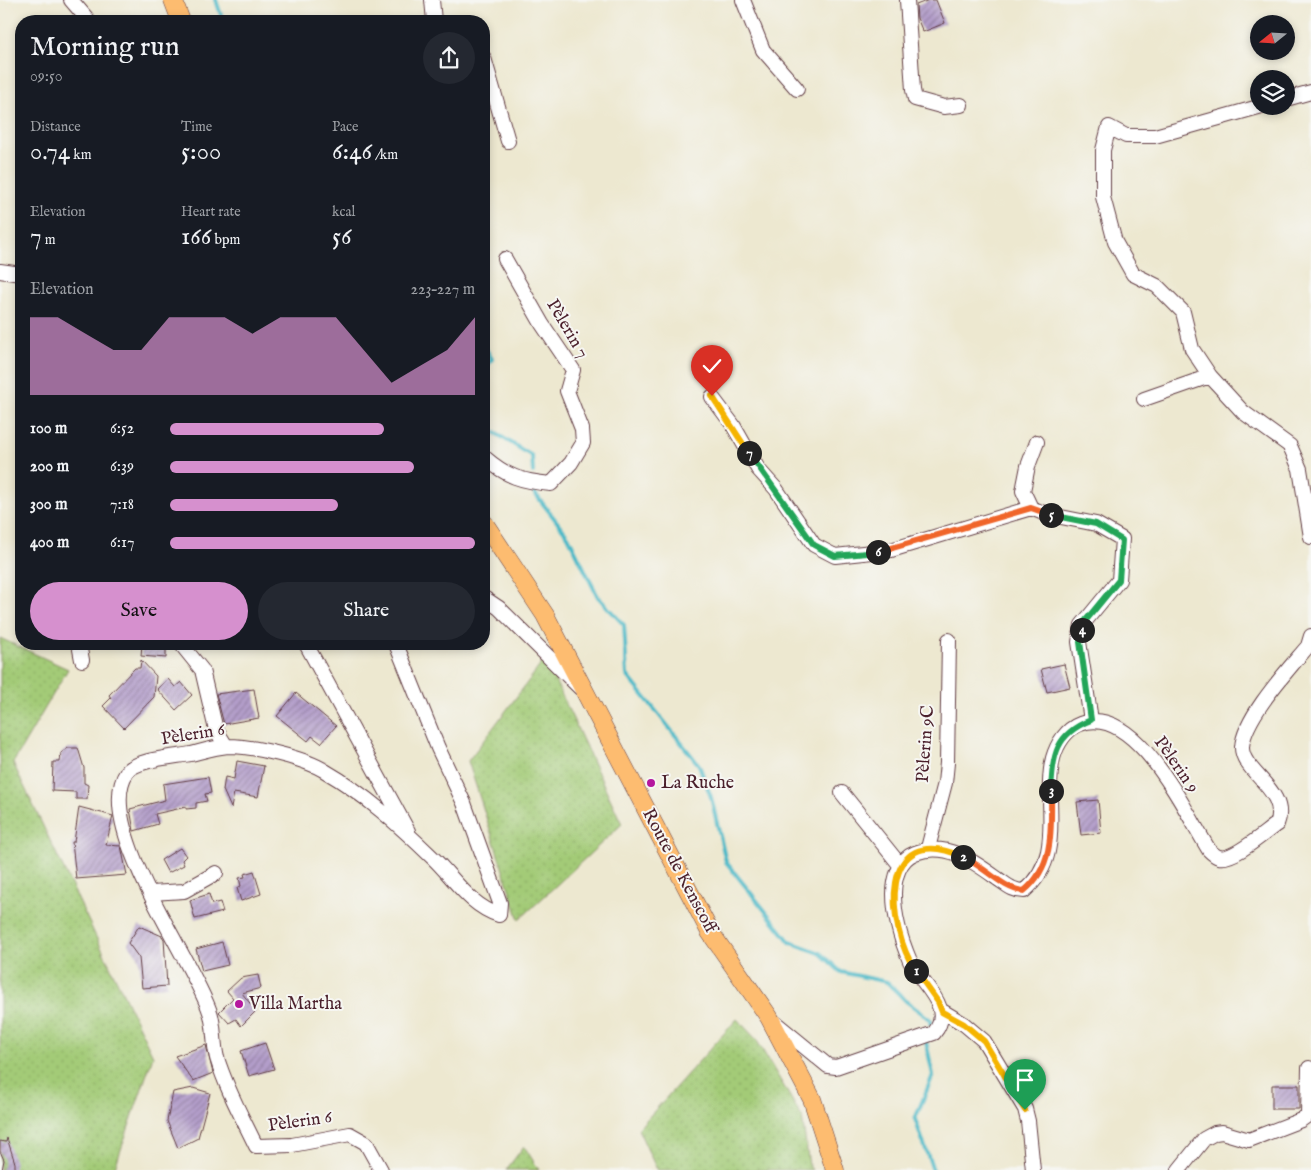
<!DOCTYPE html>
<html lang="en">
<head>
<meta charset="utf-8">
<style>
	:root { --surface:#171b24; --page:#242831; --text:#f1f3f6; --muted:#9ea1a6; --accent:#d690ce }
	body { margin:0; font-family:"IM FELL English",serif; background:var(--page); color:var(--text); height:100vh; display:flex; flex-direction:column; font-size:19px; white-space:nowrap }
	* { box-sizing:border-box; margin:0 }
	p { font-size:16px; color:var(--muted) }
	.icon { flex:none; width:28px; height:28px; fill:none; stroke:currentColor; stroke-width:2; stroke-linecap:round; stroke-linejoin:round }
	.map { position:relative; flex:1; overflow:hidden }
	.sheet { position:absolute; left:15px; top:15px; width:475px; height:635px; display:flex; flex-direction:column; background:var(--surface); border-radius:20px; box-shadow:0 2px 8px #0003 }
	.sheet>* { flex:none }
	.needle { width:32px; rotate:252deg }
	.controls { position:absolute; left:1250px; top:15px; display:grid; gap:10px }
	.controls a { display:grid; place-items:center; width:45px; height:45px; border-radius:50%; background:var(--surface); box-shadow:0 2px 8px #0003; font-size:25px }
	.pin { position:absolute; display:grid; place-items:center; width:42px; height:42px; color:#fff; margin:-51px -21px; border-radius:50% 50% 50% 0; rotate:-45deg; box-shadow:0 0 5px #0007 }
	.pin .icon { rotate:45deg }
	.km { position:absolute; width:25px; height:25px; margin:-12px; border-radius:50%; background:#222; color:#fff; font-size:14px; line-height:25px; text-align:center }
	.round { display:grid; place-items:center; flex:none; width:52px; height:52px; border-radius:26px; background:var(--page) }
	.headline { display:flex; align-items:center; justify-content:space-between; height:85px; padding:0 15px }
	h1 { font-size:28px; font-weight:600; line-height:38px }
	.figures { display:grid; grid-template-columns:repeat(3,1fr); gap:8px; height:85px; padding:5px 15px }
	.figures div { display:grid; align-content:center }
	.figures b { font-size:25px; font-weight:600 }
	.figures small { font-size:14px; font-weight:400 }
	.figures p { font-size:14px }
	.chart { height:140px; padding:10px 15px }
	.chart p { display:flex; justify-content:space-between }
	.chart svg { width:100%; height:90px; margin-top:5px; fill:var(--accent); opacity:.7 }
	.button { display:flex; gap:10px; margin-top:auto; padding:10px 15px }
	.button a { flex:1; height:58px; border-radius:30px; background:var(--accent); color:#111; font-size:20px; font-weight:600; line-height:58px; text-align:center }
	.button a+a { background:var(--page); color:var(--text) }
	ul { padding:0 15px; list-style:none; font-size:16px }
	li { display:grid; grid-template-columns:80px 60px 1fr; align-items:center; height:38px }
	li i { height:12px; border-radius:6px; background:var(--accent) }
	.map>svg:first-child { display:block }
	.green { fill:url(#green-dots); stroke:#767551 }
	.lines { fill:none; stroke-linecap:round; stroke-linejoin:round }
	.stream { stroke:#4dbac8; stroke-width:4 }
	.building { fill:url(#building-hatch) }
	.minor-casing { stroke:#623d44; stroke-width:16 }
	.major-casing { stroke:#623d44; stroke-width:19 }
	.minor { stroke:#fff; stroke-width:14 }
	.major { stroke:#fdbc70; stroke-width:18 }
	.split-1-casing { stroke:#fff; stroke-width:10 }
	.split-2-casing { stroke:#fff; stroke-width:10 }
	.split-3-casing { stroke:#fff; stroke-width:10 }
	.split-4-casing { stroke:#fff; stroke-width:10 }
	.split-5-casing { stroke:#fff; stroke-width:10 }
	.split-6-casing { stroke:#fff; stroke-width:10 }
	.split-7-casing { stroke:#fff; stroke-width:10 }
	.split-8-casing { stroke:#fff; stroke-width:10 }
	.split-1 { stroke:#f5b400; stroke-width:6 }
	.split-2 { stroke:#f5b400; stroke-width:6 }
	.split-3 { stroke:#f0652b; stroke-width:6 }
	.split-4 { stroke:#22a559; stroke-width:6 }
	.split-5 { stroke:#22a559; stroke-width:6 }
	.split-6 { stroke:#f0652b; stroke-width:6 }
	.split-7 { stroke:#22a559; stroke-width:6 }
	.split-8 { stroke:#f5b400; stroke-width:6 }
	.poi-dot { fill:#b5179e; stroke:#f6f6f2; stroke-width:2 }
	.labels { text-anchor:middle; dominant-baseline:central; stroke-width:4; stroke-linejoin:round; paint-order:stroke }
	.street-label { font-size:18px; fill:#4a1f2b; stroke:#f6f6f2 }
	.poi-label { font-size:18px; fill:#4a1f2b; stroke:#f6f6f2; text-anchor:start }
</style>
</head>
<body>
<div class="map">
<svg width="1311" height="1170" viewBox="0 0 1311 1170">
	<defs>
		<pattern id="green-dots" width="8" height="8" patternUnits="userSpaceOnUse" patternTransform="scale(1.25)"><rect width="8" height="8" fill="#a3cb77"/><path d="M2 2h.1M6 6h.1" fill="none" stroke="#8eae67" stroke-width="1.8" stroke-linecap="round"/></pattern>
		<pattern id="building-hatch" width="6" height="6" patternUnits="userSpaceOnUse" patternTransform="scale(1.25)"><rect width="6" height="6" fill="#b39eca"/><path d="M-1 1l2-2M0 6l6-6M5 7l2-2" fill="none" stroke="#9480a4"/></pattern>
	</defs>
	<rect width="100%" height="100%" fill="#f6f6f2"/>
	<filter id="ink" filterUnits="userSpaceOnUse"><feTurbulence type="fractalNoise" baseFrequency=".02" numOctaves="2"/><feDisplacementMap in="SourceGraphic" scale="10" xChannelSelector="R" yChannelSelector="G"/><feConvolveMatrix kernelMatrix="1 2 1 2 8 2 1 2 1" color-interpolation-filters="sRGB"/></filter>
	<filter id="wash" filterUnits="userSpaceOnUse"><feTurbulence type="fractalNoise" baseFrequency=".0096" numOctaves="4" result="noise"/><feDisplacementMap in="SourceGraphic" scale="20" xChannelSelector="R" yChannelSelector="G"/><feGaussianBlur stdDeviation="1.12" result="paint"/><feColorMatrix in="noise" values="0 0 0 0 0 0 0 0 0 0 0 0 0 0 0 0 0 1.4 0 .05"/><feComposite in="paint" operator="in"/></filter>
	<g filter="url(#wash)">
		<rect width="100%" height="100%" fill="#ede8d0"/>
		<path class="green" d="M0,638L68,669L13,763L153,1056L114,1170H0Z
			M545,659L622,824L519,920L468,761Z
			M737,1019L756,1039L802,1117L809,1165L812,1170H657L638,1129Z
			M524,1146L539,1170H506Z"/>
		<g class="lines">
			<path class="stream" d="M216,0L223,21
				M484,346L492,359L484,371
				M484,426L532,456L533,472
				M533,491L568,536L598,597L624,625L627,675L699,765L711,797L726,862L790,942L820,953L841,972L887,982L907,1002L931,1020L930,1024
				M926,1042L933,1075L915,1119L933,1170"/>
		</g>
		<g id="blocks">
			<path class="building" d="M929,0H936L945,23L923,32L917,18L916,5Z
				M142,644H166V658L141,656Z
				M141,660L156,676L154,697L124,728L103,706L111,698L109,695L135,668H140Z
				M1064,664L1070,687L1047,692L1041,669Z
				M168,679L175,687L181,682L192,695L176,710L157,689Z
				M254,689L259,718L224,724L216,694Z
				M296,693L336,726L321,743L312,736L308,741L277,716Z
				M68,748H78L84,768V783L88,785L87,799H76V792L52,791L53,762H60L61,753Z
				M237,761L264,766L258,797L234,793L231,808L223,790L225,777L234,779Z
				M208,777L211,793L205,794L207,801L196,803V808L186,809V807L155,814L158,824L134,831L130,809L165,800L163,784Z
				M1098,800L1101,833L1081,835L1077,802Z
				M79,807L113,816L106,845L121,846L127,875L76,879L72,842H74Z
				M180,848L186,856L182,860L184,865L168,873L161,860Z
				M254,871L261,894L241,901L237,888L241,886L239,878L245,877L244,874Z
				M209,894L212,904L220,902L223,912L195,919L190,900Z
				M139,926L162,936L164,939L167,986L142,988L139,958L128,943Z
				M222,942L228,965L202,971L196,949Z
				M258,975L261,988L242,993L256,1011L241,1026L236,1019L229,1023L219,1012L233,998L227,991L241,978Z
				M265,1043L274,1069L249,1076L241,1051Z
				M206,1045L213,1073L193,1081L175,1056Z
				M1272,1085H1299V1109H1272Z
				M193,1088L210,1093L198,1138L178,1148L167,1121L173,1092Z
				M7,1138L15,1163V1170H2L4,1160L0,1151V1141L6,1142Z"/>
		</g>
	</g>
	<g filter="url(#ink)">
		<use href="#blocks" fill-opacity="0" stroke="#623d44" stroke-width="1"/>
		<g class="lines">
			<defs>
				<path id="minor" d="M71,0L89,21
					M432,0L434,21
					M743,0L763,50L797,89
					M907,0L913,90L915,99L944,107L961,105
					M484,58L508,141
					M1286,99L1311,92
					M1262,106L1155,136H1126L1109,127L1103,150V197L1115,242L1133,274L1157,286L1183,312L1192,349L1210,376L1243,412L1290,446L1300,469L1311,537
					M0,271L21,274
					M712,397L733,425L758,469L776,489L814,545L835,556L891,550L1031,508
					M1144,399L1210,376
					M1037,442L1028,466L1023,491L1031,508L1046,514L1096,524L1122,539L1119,580L1082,625L1079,642L1091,720
					M484,457C507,477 521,481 551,484L571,463L583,443L582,429L567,391L573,370L542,324L505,259
					M484,598L499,608L580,688
					M79,644L82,660
					M181,644L202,670L216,730L226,746
					M306,644L408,831
					M842,793L900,865
					M928,848L945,783L947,763L949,640
					M151,893L184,891L216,873
					M942,1011L964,1024L984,1041L1025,1109L1028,1121L1033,1170
					M773,1021L828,1066L836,1067L934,1033C956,1007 919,983 910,961C901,940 894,917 894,894C894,879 899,859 915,853C947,841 973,861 998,879C1007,885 1013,891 1024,891C1067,855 1042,803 1053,758C1057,744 1066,729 1080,724C1135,702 1186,813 1209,850C1212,853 1215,856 1219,857C1233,861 1265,832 1277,824C1290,791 1241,772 1242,747C1244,717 1289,669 1308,646L1311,636
					M381,1170L366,1143L350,1134L292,1145L256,1146C242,1117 226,1088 217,1058C213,1043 215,1026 210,1012C193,960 92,823 127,772C136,759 175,757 191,754C203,751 216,747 228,746C252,746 305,758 325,771C365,794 400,826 433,858C454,878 470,906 499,915L500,903L464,803L438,748L396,644
					M1179,1170L1204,1139L1215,1133L1222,1132L1249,1140L1301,1120L1308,1115L1309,1068"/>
				<path id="major" d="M173,0L181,21
					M484,523L545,615L710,932L769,1017L812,1099L835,1170"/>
			</defs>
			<use href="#minor" class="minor-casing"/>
			<use href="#major" class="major-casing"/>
			<use href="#minor" class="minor"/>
			<use href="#major" class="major"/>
		</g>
	</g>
	<g class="lines" filter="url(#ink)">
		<defs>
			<path id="split-1" d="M916,971L938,1002L942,1012L964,1024L984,1041L1025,1110"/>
			<path id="split-2" d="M916,971C885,926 878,818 963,857"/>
			<path id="split-3" d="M963,857C983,865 1003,890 1024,891C1055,866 1051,827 1051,791"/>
			<path id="split-4" d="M1051,791C1053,755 1055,734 1091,720L1080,642L1082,630"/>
			<path id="split-5" d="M1051,515L1096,524L1122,540L1119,580L1082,625V630"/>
			<path id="split-6" d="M878,552L1031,508L1051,515"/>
			<path id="split-7" d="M749,453L814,545L835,556L878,552"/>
			<path id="split-8" d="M712,396L749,453"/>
		</defs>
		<use href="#split-1" class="split-1-casing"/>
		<use href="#split-2" class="split-2-casing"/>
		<use href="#split-3" class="split-3-casing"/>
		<use href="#split-4" class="split-4-casing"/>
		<use href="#split-5" class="split-5-casing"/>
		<use href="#split-6" class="split-6-casing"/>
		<use href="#split-7" class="split-7-casing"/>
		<use href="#split-8" class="split-8-casing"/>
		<use href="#split-1" class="split-1"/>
		<use href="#split-2" class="split-2"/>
		<use href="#split-3" class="split-3"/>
		<use href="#split-4" class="split-4"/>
		<use href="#split-5" class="split-5"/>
		<use href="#split-6" class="split-6"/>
		<use href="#split-7" class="split-7"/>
		<use href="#split-8" class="split-8"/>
	</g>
	<g class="poi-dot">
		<circle cx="651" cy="783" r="5"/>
		<circle cx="239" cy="1004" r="5"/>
	</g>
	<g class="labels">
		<g class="street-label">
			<text transform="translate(567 329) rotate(59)">Pèlerin 7</text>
			<text transform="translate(193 735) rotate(-9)">Pèlerin 6</text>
			<text transform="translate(926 744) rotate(-86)">Pèlerin 9C</text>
			<text transform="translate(1176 765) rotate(55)">Pèlerin 9</text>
			<text transform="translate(679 871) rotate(62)">Route de Kenscoff</text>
			<text transform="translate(300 1122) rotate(-8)">Pèlerin 6</text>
		</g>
		<g class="poi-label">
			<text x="661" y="783">La Ruche</text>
			<text x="249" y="1004">Villa Martha</text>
		</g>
	</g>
</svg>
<div class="controls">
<a><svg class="needle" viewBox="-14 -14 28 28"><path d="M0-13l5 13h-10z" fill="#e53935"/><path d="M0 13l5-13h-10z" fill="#9ea1a6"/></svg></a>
<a><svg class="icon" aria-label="layers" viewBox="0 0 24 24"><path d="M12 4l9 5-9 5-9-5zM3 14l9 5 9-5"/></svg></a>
</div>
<div class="pin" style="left:1025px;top:1110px;background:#1e9e55"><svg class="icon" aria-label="arrive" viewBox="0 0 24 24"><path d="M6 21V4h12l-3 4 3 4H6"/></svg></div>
<div class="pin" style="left:712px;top:396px;background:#d93025"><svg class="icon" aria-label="check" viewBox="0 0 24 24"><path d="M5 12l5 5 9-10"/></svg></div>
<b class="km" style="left:916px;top:971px">1</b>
<b class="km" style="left:963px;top:857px">2</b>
<b class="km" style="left:1051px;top:791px">3</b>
<b class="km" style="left:1082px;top:630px">4</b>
<b class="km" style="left:1051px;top:515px">5</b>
<b class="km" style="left:878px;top:552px">6</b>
<b class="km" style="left:749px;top:453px">7</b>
<section class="sheet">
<div class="headline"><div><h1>Morning run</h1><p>09:50</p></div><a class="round"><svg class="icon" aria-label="share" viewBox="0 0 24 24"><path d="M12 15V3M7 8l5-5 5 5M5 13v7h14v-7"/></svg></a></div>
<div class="figures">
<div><p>Distance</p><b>0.74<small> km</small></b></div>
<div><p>Time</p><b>5:00</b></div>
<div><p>Pace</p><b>6:46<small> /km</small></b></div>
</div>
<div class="figures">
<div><p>Elevation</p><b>7<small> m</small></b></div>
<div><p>Heart rate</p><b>166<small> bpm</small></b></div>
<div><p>kcal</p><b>56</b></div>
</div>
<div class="chart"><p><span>Elevation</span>223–227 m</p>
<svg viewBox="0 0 160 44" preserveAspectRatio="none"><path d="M0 44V6L10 6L20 14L30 22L40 22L50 6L60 6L70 6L80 14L90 6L100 6L110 6L120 22L130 38L140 30L150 22L160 6V44z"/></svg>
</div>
<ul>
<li><b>100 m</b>6:52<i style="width:70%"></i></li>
<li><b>200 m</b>6:39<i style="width:80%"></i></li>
<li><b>300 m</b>7:18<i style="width:55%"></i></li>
<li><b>400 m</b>6:17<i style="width:100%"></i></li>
</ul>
<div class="button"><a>Save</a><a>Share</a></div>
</section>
</div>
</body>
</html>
